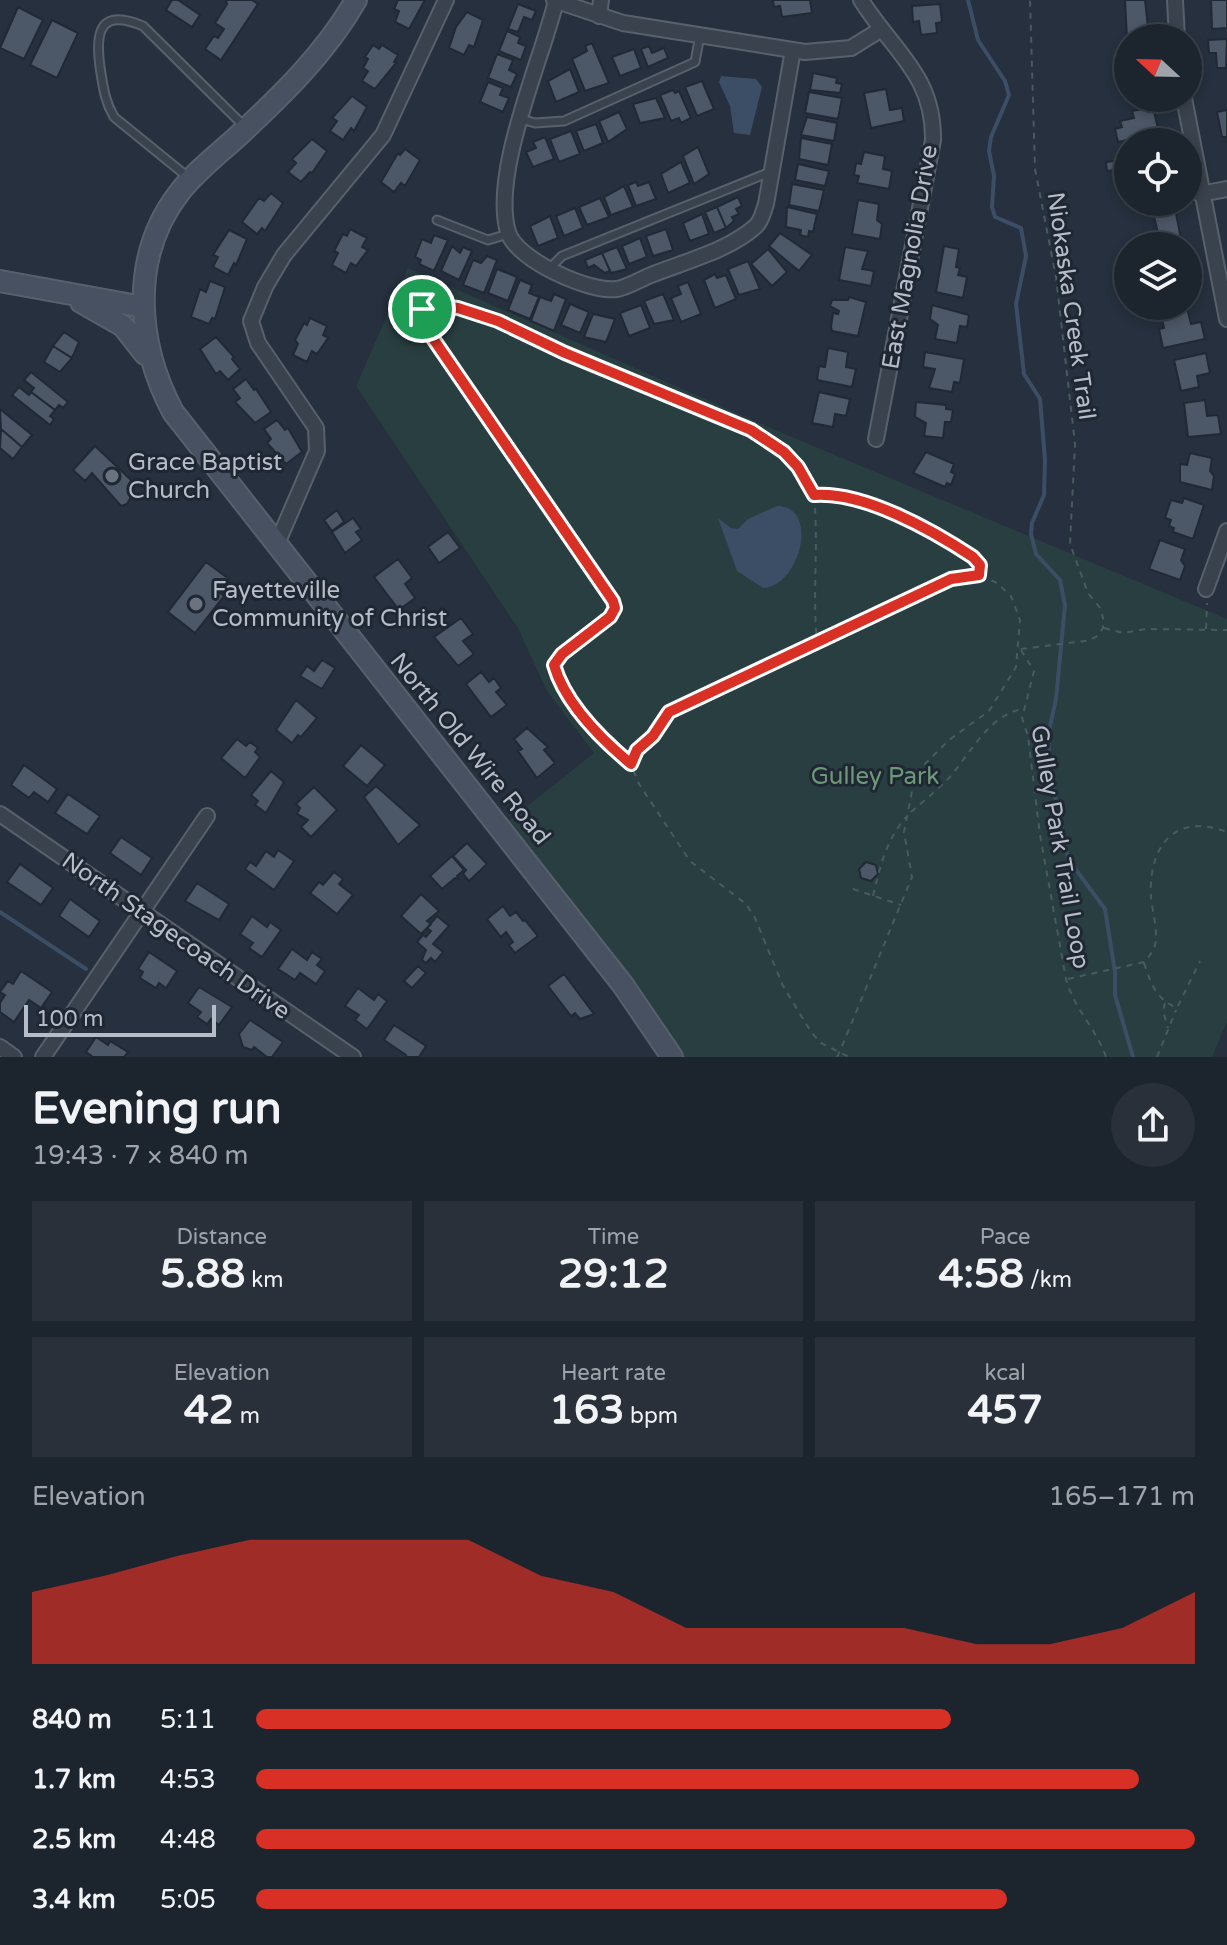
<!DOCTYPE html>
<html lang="en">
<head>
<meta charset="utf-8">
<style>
	:root { --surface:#1c242e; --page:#29303a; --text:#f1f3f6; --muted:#a0a4aa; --line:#3a414a; --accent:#d93025 }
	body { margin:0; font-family:"Varela Round",sans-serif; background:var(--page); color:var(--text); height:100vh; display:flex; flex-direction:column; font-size:30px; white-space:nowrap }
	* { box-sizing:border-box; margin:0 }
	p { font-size:26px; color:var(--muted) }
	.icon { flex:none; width:44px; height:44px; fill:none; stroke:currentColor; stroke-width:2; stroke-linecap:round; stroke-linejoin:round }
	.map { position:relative; height:1057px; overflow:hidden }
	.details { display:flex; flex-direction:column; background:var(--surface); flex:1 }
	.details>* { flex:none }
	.needle { width:52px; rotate:292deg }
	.controls { position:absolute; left:1114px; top:24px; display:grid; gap:16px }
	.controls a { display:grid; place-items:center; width:88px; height:88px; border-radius:50%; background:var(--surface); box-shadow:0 4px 12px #0003,0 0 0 2px var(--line); font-size:40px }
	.scale { position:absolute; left:24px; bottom:20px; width:192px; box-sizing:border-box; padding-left:8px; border:4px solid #b6bdc9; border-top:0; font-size:22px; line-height:28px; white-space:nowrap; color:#b6bdc9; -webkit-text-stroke:6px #1f2733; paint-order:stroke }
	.pin { position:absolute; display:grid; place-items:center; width:68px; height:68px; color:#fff; margin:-34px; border:4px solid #fff; border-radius:50%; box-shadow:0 2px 8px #0007 }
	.round { display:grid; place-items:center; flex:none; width:84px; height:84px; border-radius:42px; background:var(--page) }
	.summary { display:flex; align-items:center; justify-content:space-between; height:136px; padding:0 32px }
	h1 { font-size:44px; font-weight:800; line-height:60px }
	.figures { display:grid; grid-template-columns:repeat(3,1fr); gap:12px; height:136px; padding:8px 32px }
	.figures div { display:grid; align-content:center; border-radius:0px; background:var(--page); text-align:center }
	.figures b { font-size:40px; font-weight:800 }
	.figures small { font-size:22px; font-weight:400 }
	.figures p { font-size:22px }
	.chart { height:224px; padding:16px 32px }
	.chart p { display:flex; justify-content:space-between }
	.chart svg { width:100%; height:144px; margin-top:8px; fill:var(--accent); opacity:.7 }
	ul { padding:0 32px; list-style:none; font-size:26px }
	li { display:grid; grid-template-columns:128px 96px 1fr; align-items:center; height:60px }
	li i { height:20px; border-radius:10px; background:var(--accent) }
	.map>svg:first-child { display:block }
	.green { fill:#293e40 }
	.water { fill:#3c4d66 }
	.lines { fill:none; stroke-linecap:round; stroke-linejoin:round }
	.stream { stroke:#3c4d66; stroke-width:4 }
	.building { fill:#4c5767; stroke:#212935; stroke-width:2 }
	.lane-casing { stroke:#58606c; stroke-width:11 }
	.street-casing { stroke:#58606c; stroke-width:18 }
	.secondary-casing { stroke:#58606c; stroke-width:24 }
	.path { stroke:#485b5e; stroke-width:2; stroke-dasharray:6 6; stroke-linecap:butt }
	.lane { stroke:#3a424e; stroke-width:7 }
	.street { stroke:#3a424e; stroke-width:14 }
	.secondary { stroke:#485161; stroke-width:20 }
	.route-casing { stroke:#fff; stroke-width:16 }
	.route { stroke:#d93025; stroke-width:10 }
	.worship-dot { fill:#6b7280; stroke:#1f2733; stroke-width:3 }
	.labels { text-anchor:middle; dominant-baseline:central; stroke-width:6; stroke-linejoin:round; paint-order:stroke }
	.street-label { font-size:24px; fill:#b6bdc9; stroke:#1f2733 }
	.poi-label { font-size:24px; fill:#b6bdc9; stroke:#1f2733; text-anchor:start }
	.park-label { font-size:24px; fill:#6e9979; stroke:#1f2733 }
</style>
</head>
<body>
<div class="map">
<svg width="1227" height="1057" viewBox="0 0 1227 1057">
	<rect width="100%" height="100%" fill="#26303e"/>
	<path class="green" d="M408,268L780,432L1227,619V1022L1212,1057H672L500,828L594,753L547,691L518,628L356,386Z"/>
	<path class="water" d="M721,76L756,79L762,87L750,135L734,133L730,106L719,82Z
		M777,506C821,507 799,587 763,588L737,571L718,518L731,528L738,529L748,519Z"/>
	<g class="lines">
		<path class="stream" d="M968,0L978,40L1005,81L1009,95L991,137L989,151L994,176L992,207L995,217L1021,228L1026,256L1016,304L1024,374L1040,399L1045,460L1044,495L1032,523L1031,534L1036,554L1060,580L1065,605L1056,699L1048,735L1050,771L1068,859L1105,909L1115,972V995L1133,1057
			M0,912L86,969"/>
	</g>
	<path class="building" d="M172,0H178L200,15L192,27L166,10Z
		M226,0H252L258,4L221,60L205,49L214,36L218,38L224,29L215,23L227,4Z
		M398,0H425L409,29L395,22L399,11L394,9Z
		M773,0H810L812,13L782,17L780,6L774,7Z
		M1125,0H1145L1149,37L1127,38Z
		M1211,0H1227V28L1212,29Z
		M518,4L536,11L532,20L524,17L518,32L508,29Z
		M940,4L942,22L936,23L937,33L921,35L919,21L913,22L912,6Z
		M18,7L43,20L24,59L0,48Z
		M467,12L483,20L474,47L469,45L464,55L449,48L456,27Z
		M52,20L78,33L57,78L30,65Z
		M507,31L520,37L518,43L526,46L521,60L499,51Z
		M1227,39L1226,68H1217L1216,53H1209L1208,40Z
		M592,43L609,83L585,91L572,59L587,51L585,46Z
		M373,45L379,49L382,45L398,55L394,62L396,63L375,89L362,81L368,71L363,68L368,59L365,57Z
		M649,46L652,53L664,48L668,58L648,67L641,49Z
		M634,49L641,68L620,76L612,57Z
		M497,54L513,60L509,70L517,74L511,87L488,78Z
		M570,69L579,92L556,102L548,81Z
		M813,73L837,78L836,83L842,84L840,93L810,90Z
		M702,81L714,109L697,116L685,87Z
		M488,82L503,88L500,95L509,98L503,112L480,102Z
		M886,89L890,110L902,108L904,121L871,128L864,93Z
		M673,90L675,93L679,91L691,118L681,123L679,118L671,121L660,95Z
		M809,92L842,98L838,119L805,113Z
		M352,96L367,107L354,131L351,128L343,140L330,131L337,121L332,118Z
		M656,98L665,118L640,123L633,104Z
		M1153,107L1161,142H1138L1137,138L1118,142L1115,129L1122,127L1120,121L1134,118L1132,111Z
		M1227,110V143L1226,137H1222L1217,112Z
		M619,112L627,129L608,142L599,121Z
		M807,117L837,123L834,141L801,135Z
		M596,124L603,143L584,151L576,131Z
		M571,131L580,154L559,162L550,139Z
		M545,137L554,159L533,167L526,152L536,148L533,142Z
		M801,138L832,144L828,165L799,159Z
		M312,139L327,151L312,173L310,172L301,182L288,172L296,163L292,159Z
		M698,147L709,174L694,184L683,156Z
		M405,149L420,160L405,186L401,183L394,192L381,182L398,153L400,155Z
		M864,152L885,156L883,169L892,171L889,189L857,183L859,176L854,175L856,163L861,164Z
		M1125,160L1126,168L1107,171L1106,162Z
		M681,162L690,183L668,193L661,174Z
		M798,164L829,171L825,186L795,180Z
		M636,182L638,186L649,182L656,199L636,206L628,185Z
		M792,184L824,190L819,211L789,205Z
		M624,186L633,207L611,215L604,197Z
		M271,193L283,203L265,231L262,228L257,234L242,222L259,198L264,201Z
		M738,197L742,206L736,209L739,214L732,217L734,221L726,228L717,207Z
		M600,198L609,217L587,225L579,207Z
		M858,200L879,204L877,220L882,224L880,239L852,234Z
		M1174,203L1182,244L1161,246L1152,208Z
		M717,207L726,228L714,233L705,212Z
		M787,207L817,214L813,232L809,231L808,237L800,235L801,230L786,227Z
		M575,208L583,228L564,236L556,216Z
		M702,214L709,234L690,241L683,223Z
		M550,216L558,238L538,246L530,226Z
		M350,229L367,238L362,247L368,250L356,266L351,263L346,273L332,265L338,253L334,251L343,234L347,236Z
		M666,229L673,250L653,256L646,236Z
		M229,230L247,239L236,265L234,263L228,275L213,267L218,257L213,255Z
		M780,233L812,255L799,271L769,246Z
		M434,235L448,240L434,271L419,264L421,260L415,257L422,239L431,243Z
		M640,238L647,257L629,264L622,246Z
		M452,246L460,253L463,247L472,251L459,280L441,271Z
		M944,246L959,249L956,267L960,268L958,275L967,277L963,298L936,292Z
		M617,247L627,269L611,273L602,253Z
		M845,247L868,251L862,269L874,271L871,286L839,280Z
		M768,249L787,272L772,286L751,264Z
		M602,253L610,271L605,273L594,265L588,268L585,260Z
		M487,256L497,260L484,293L463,285L473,260L481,263Z
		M748,261L760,289L739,295L728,269Z
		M497,269L517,277L508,301L488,293Z
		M715,274L717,278L726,275L736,299L715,308L704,280Z
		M520,280L532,285L529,293L539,297L530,319L508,310Z
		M210,281L225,287L215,319L212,318L209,324L191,317L200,289L206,292Z
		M688,282L701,314L681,322L671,298L681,294L678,286Z
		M554,294L566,299L554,331L531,321L540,297L551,301Z
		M663,294L674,320L654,324L644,301Z
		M849,297L866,302L858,336L832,331L831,327L833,313L838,314L839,311L830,306L832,300H848Z
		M570,304L589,312L580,333L561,325Z
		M641,305L650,328L629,336L620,313Z
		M932,305L969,315L967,327L960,326L957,343L935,339L938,325L930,319Z
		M1187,308L1191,324L1201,322L1205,339L1163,348L1159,329L1164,328L1161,314Z
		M593,314L615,319L606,342L584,337Z
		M310,318L327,326L323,335L328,338L317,354L312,351L307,362L293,355L298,344L295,340L304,323L307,325Z
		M64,332L79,342L72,358L53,346Z
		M216,337L234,357L232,359L240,369L228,380L220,371L216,374L200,349Z
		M53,346L72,358L60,372L44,362Z
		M828,348L848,352L846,367L856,369L852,387L817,380L819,366L825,367Z
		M925,352L964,359L960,383L954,382L952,392L929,388L935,369L923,367Z
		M1206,353L1210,373L1197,376L1199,387L1181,391L1174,360Z
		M31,372L68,402L63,408L59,405L55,410L31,392L34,388L24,380Z
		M246,379L254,390L256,389L271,412L255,423L235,402L240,398L233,389Z
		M19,387L29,395L31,392L55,410L50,416L54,419L50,425L12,395Z
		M819,392L850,399L846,416L835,414L833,427L812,423Z
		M1205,400L1207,416L1218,415L1221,434L1188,437L1184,403Z
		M916,402L946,405V409L953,410L951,422H945L943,438L924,436L926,423L915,417Z
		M0,409L32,435L22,447L1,429Z
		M277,420L285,430L288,428L302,452L286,464L267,443L271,439L264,429Z
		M1,429L22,447L13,459L0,448Z
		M95,446L131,480L132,495L127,504L121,506L92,473L85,481L73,470Z
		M926,452L954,464L951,472L955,474L951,485L947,483L945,487L913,473Z
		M1190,453L1212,458L1210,471L1214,476L1212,490L1180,482V464L1187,465Z
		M1184,498L1204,505L1193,539L1173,532L1174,528L1169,526L1171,520L1165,518L1171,500L1182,503Z
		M337,510L344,522L332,531L324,520Z
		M353,518L361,529L356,532L362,540L345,553L332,532Z
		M448,532L460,548L439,563L428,547Z
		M1160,540L1185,549L1181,560L1185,566L1180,580L1149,569Z
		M398,559L412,578L405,584L415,598L399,610L374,577Z
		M206,562L229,579L219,592L224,596L195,633L168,612Z
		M461,618L473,634L463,641L474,654L458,666L434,637Z
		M322,660L335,668L322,689L300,676L307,666L314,671Z
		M481,672L489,682L494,678L501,688L496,692L507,705L491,717L466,684Z
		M296,700L317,718L301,737L298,735L292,743L276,730Z
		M527,728L548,747L544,750L555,763L537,778L518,751L522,749L514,739Z
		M237,739L246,746L250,742L258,748L255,752L260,757L245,778L221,758Z
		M361,745L385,765L367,786L343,766Z
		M24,765L57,789L48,802L34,792L29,798L11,785Z
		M271,771L284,782L266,813L255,805L258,801L251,795Z
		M376,786L420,825L398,845L364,797Z
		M314,787L337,810L311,837L301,827L308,820L297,814L300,808L296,804Z
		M68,794L100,816L87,834L55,813Z
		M121,837L152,858L141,875L110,853Z
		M467,843L487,864L469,881L463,874L466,870L453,856Z
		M278,850L294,861L274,890L245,869L250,862L256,866L266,851L274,857Z
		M452,856L464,870L457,876L459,879L455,878L442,889L430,876Z
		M866,862L876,865L878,874L871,881L861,878L859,869Z
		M20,864L53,888L41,905L7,882Z
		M334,872L343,879L339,884L353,895L337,914L310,893L319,882L323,885Z
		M197,883L229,904L219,920L185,901Z
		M421,894L439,911L427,921L431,924L421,934L401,916Z
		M70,899L100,921L89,937L59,916Z
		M503,906L510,916L516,912L523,921L525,920L538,936L515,953L509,945L513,942L506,932L501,937L487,919Z
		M252,916L267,927L270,922L281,930L262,957L249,948L253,943L240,934Z
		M437,916L449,926L433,944L443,952L435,962L431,958L426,963L422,960L426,950L417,942L423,935L426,937L431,931L427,928Z
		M292,949L307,960L312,952L322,959L317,965L325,971L316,984L300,973L295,980L278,969Z
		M149,952L177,971L166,988L159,983L156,988L140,978L143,972L138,969Z
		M418,966L426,973L412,988L404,981Z
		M21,971L52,992L41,1008L29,1000L14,1022L0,1012V1003L5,995L0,992L8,981L13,984Z
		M564,974L594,1014L580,1019L575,1013L571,1016L548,986Z
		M199,987L232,1007L219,1025L211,1019L207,1024L197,1017L201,1012L188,1003Z
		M358,988L374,1000L378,994L387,1001L367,1029L355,1020L359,1015L345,1006Z
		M250,1020L283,1042L272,1057H267L254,1047L252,1050L243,1047L239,1034Z
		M394,1025L426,1046L419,1057H405L406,1055L384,1040Z
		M96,1037L108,1045L110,1041L128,1052L124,1057H93L86,1052Z"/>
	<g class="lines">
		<defs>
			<path id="lane" d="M521,119L535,123L564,121L695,62L700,35
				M189,178L114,117C104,100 103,85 100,67C95,31 100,8 143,26L246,128
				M437,220L488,240L508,234
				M549,269L562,256L770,172"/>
			<path id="street" d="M554,0L623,23L805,52L851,48L880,30
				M861,0C893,51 934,75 933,140L876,439
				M1175,0L1177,38
				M556,1C541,62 491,173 508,232C516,260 590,293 617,289C628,287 641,279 651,275C686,261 728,251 756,226C762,220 763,212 766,204L793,50
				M599,16L601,0
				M1184,98L1227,319
				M1200,194L1227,189
				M276,546L317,451L316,428L258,343L251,321L265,287L284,255L383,135L446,0
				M1206,589L1227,531
				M0,814L353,1057
				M0,1047L14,1057
				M43,1057L207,816"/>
			<path id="secondary" d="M356,0C325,54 281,96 236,138C217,155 195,172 179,193C129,258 137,344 173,412L623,985L672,1057
				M0,281L143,307
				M81,302L123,326L145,354"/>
		</defs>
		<use href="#lane" class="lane-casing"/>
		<use href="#street" class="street-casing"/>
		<use href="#secondary" class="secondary-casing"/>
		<path class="path" d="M814,496C819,545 812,592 817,641
			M1104,628L1123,633L1147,629L1227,630
			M1206,629L1207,603
			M1021,649L1085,641L1096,637L1103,628V618L1100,608L1088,593L1070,544L1075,444L1056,277L1035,169L1030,0
			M1021,650L1034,671L1022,718L1028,736L1040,835L1066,979C1074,1009 1096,1028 1106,1057
			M631,764C601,740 565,704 554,665L562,654L610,617L615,608L613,601L421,321L418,315L422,309L442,305L498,321L565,353L751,430L784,452L798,467L814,495C860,491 934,531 973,557L980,565L979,573
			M911,812C924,801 937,790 949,778C970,754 988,716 1022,709
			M853,889L901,905
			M873,896C880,866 886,841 906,817
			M1144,963C1151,984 1156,999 1177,1008L1200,961
			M1068,979L1144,962C1150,956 1155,949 1156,940C1157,921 1149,903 1151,883C1154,836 1183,815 1227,832
			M1165,1003L1163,1011L1168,1028
			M837,1057L840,1051L912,877L904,832L912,791L920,769L949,740L989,711L1016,667L1020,620L1011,596L997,583L979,575L951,579L669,712L653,736L637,750L631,764L639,784L690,861L746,904L755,918L783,986L811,1032L821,1043L849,1057
			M1157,1057L1176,1010"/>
		<use href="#lane" class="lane"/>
		<use href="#street" class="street"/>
		<use href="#secondary" class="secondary"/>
	</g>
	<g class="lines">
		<defs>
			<path id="route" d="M430,305L458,308L498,321L565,353L751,430L784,452L798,467L814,495C863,491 932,530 973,557L980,565L979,575L951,579L669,712L653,736L637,750L631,764C601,739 565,704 554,665L562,654L610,617L615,608L613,601L421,321L418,315Z"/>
		</defs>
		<use href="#route" class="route-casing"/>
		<use href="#route" class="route"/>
	</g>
	<g class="worship-dot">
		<circle cx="112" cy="476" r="8"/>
		<circle cx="196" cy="604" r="8"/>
	</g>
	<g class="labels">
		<g class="street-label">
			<text transform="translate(910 257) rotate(-80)">East Magnolia Drive</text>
			<text transform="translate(1071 306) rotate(82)">Niokaska Creek Trail</text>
			<text transform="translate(470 749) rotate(51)">North Old Wire Road</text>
			<text transform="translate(1060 847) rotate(80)">Gulley Park Trail Loop</text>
			<text transform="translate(176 936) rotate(35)">North Stagecoach Drive</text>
		</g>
		<g class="poi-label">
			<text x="128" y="462">Grace Baptist<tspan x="128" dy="28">Church</tspan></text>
			<text x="212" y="590">Fayetteville<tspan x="212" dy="28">Community of Christ</tspan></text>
		</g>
		<g class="park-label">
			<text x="875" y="776">Gulley Park</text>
		</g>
	</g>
</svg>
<div class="controls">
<a><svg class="needle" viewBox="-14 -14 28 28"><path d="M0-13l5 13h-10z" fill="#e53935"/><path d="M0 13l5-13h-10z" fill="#a0a4aa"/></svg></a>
<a><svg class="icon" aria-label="locate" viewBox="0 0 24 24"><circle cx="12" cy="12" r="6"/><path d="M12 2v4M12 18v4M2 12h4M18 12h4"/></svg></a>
<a><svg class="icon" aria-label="layers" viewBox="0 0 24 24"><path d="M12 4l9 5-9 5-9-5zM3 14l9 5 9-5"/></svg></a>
</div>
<div class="scale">100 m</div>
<div class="pin" style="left:422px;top:309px;background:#1e9e55"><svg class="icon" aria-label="arrive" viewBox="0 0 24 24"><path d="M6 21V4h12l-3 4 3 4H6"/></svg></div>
</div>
<section class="details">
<div class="summary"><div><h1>Evening run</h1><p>19:43 · 7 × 840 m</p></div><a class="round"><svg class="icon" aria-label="share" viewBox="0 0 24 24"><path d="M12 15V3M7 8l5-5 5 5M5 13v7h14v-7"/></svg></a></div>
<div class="figures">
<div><p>Distance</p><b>5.88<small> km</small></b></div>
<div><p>Time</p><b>29:12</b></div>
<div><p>Pace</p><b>4:58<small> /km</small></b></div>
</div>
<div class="figures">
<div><p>Elevation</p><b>42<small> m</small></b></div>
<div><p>Heart rate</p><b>163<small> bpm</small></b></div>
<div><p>kcal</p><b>457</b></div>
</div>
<div class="chart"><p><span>Elevation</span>165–171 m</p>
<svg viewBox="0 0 160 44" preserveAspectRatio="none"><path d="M0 44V22L10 17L20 11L30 6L40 6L50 6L60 6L70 17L80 22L90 33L100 33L110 33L120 33L130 38L140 38L150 33L160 22V44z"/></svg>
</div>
<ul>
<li><b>840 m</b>5:11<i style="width:74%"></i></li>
<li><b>1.7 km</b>4:53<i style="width:94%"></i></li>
<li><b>2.5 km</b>4:48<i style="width:100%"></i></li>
<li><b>3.4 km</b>5:05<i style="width:80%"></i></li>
</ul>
</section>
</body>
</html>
